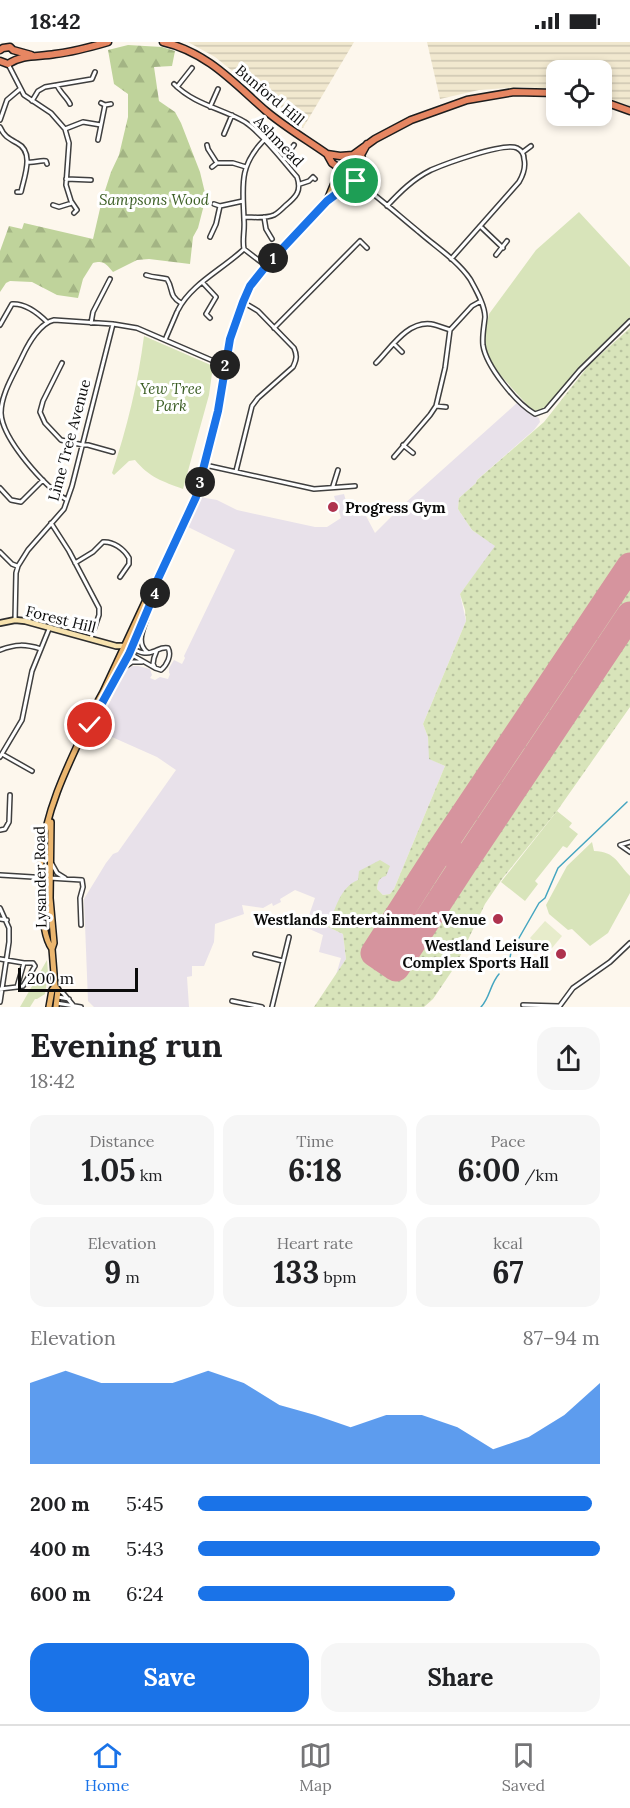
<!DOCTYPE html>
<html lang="en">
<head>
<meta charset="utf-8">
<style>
	:root { --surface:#fff; --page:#f6f6f6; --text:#202124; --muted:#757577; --line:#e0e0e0; --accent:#1a73e8 }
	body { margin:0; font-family:Lora,serif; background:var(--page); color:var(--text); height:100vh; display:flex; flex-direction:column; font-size:22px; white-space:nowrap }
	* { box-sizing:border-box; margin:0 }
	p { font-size:20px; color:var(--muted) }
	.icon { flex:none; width:33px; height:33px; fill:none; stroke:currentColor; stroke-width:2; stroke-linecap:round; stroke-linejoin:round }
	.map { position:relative; height:965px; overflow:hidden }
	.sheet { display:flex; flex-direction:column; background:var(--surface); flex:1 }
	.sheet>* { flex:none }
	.controls { position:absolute; left:546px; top:18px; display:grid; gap:12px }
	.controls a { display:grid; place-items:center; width:66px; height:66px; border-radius:12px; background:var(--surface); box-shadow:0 3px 9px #0003; font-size:30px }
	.scale { position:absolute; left:18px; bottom:15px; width:120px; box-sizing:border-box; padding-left:6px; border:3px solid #0c0c0c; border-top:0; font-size:16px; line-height:21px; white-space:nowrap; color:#0c0c0c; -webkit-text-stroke:4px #fff; paint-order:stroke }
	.pin { position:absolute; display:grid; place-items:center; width:51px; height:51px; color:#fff; margin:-26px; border:3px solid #fff; border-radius:50%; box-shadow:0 2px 6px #0007 }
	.km { position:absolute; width:30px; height:30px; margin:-15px; border-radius:50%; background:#222; color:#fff; font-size:16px; line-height:30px; text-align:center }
	.round { display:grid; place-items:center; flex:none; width:63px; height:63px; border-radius:18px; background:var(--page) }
	.headline { display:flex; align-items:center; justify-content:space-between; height:102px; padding:0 30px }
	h1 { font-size:33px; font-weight:800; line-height:45px }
	.metrics { display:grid; grid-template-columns:repeat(3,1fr); gap:9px; height:102px; padding:6px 30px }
	.metrics div { display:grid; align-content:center; border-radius:15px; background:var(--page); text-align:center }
	.metrics b { font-size:30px; font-weight:800 }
	.metrics small { font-size:16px; font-weight:400 }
	.metrics p { font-size:16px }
	.chart { height:168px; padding:12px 30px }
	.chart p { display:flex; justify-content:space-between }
	.chart svg { width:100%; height:108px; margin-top:6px; fill:var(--accent); opacity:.7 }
	.button { display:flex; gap:12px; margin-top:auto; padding:12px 30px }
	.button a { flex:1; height:69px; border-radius:18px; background:var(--accent); color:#fff; font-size:24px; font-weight:800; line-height:69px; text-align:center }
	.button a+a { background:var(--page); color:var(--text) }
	ul { padding:0 30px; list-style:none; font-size:20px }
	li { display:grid; grid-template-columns:96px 72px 1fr; align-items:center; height:45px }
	li i { height:15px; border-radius:8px; background:var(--accent) }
	.status { display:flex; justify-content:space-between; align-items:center; height:42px; padding:0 30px; background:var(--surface); direction:ltr }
	.status svg { height:16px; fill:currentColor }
	.tabs { display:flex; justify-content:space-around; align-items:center; height:84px; border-top:2px solid var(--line); background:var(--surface); font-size:16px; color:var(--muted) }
	.tabs a { display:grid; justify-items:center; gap:3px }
	.tabs .selected { color:var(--accent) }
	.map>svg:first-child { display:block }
	.industrial { fill:#e8e1ea }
	.farmland { fill:url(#farmland-rules) }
	.grass { fill:url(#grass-dots) }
	.forest { fill:url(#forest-firs) }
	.park { fill:#d8e4ba }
	.pitch { fill:#e7eccb }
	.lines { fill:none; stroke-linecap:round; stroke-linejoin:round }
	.stream { stroke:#44a5c0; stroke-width:1.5 }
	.runway { stroke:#d6949e; stroke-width:27 }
	.street-casing { stroke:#3f3f3f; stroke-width:6 }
	.secondary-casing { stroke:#2e2e2e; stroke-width:8 }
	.primary-casing { stroke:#1d1d1d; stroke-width:8 }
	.highway-casing { stroke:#1d1d1d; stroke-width:9 }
	.street { stroke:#fff; stroke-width:3 }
	.secondary { stroke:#f7e2ae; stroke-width:4.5 }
	.primary { stroke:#ebb66f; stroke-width:5 }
	.highway { stroke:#e68662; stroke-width:6 }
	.route-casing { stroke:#fff; stroke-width:12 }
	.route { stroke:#1a73e8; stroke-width:8 }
	.poi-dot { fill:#ae324e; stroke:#fff; stroke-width:2 }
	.labels { text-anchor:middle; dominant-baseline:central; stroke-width:6; stroke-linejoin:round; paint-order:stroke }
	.street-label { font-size:15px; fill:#0c0c0c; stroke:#fff }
	.park-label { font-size:15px; font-style:italic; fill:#3a5d23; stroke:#fff }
	.poi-label { font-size:15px; font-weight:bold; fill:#0c0c0c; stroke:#fff; text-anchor:end }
</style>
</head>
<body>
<div class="status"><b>18:42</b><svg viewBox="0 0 49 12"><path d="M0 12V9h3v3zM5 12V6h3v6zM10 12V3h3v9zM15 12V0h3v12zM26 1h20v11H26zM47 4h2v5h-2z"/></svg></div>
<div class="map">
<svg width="630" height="965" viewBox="0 0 630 965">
	<defs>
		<pattern id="farmland-rules" width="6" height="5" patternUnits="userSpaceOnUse" patternTransform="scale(1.5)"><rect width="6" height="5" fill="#f1e8cf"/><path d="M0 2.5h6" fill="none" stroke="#cdc6b1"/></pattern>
		<pattern id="grass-dots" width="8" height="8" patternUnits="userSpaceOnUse" patternTransform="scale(1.5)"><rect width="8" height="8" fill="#d8e4ba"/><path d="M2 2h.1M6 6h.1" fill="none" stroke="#b8c29f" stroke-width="1.8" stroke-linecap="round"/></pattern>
		<pattern id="forest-firs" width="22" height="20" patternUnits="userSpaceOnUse" patternTransform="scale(1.5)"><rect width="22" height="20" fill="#bfd39b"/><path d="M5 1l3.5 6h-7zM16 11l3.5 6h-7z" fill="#a3b484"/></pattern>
	</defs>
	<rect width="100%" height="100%" fill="#fdf7ed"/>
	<path class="industrial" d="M518,360L527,370L539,376L540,380L534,388L477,438L476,441L459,456L458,467L472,488L496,504L460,552L466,579L423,682L428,695L430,717L445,724L394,847L390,852L383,853L377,847L378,839L382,835L358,838L328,885L343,892L346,917L336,933L341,916L319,910L323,893L305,885L315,856L295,848L280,857L281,860L273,864L272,861L263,866L242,863L244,872L215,882L214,900L204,924H192V934L187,935L189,965H94L88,959L84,857L106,821L113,812L118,810L176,728L157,715L94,687L109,662L124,630L132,624H138L150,627L152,633L150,636L155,638L160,635L168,637L170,632L169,631V626L174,618L182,622L185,616L184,614L235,508L188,485L200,455L217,458L237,468L315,485H327L341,476L334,454L344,452L350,473L366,474L375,491L403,463Z"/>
	<path class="farmland" d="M188,0H354L303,86L215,15Z
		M427,0H630V64L602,55V28H556V47L522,45L479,48L440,57Z"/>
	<path class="grass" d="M630,286V665L557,769L502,837L485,862L456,923L433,957L424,965H314L346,917L343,892L328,885C335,868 340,845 358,838L359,829L380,818L390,824L386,834C378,836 378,840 377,847L383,853L390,852L394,847L445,724L429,717L428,695L423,682L466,579L465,568L460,552L495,504L472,488L458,467L459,456L476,441L477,438L544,380L589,323Z"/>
	<path class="forest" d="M128,3L162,5L175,9L172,24L154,25L159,59L175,70L181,81L200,130L206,155L198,186L193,195L190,222L149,217L137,218L113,230C106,222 104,218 93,221L83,237L78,256L57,253L32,240L10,239L6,241L0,250V209L9,184L22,187L24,181L93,197L102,158L111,130L119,113L128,75V52L114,42L108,8Z"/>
	<path class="park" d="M579,170L630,225V277L575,330L544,368L536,369L530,366L502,335L493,323L487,312L484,295L489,272L536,208Z
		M144,294L213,324L209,353L183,447C162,439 150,436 135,418L129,419L114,433L112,431C127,386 138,341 144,294Z
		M557,769L572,781L569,785L578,792L567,806L563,804L535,839L538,842L525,859L501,840Z
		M592,800L594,809C616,810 617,821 630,834V851L608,891L590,904L572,887L568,888L549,872L546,863L567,824Z
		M47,918L48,931L45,952L37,957H35L30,965H20Z"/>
	<path class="pitch" d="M545,879L562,894L547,912L530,896Z"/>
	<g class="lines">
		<path class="stream" d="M503,927L509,922L511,910L539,861L545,856L558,826L627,760
			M481,965C490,956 490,942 499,932"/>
		<path class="runway" d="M630,524L442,805L465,820L630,573
			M442,805L465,820L396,926L374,911Z"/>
		<defs>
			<path id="street" d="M8,22L24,53L51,71L65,87L69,101L66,143L71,159L77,168L74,171
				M174,42C195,63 221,66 245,80C262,91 283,119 297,135C302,149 296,155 285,164C282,167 278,171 274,173C265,177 254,175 244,175
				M57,43C60,51 67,55 70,62
				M177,45L192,26
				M32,59L38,49L45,45L92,37L95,30
				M105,63L111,62
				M210,65L218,47
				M0,78L7,58L20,47
				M0,85C4,94 8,96 17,101C35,110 24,135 21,150H17
				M65,87L83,80L101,83L105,63L101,61
				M224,92L232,73
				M98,98L101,83
				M207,103L208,107L217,121H233L246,125
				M523,110L531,104
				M283,118L294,103
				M28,120C34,121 40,118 46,119L47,122
				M212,125L217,121
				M354,129L370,147
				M351,135C375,152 397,172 419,190C436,205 457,218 470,237C476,248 485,263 485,275C484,285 482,294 483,303C486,324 516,361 535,372L546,368L580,328L630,279
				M66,137L91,138
				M300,142L309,139L313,135L315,137
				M214,162L220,164
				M53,163L59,165L72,161
				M387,164C400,150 413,137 431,128C445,122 504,100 517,106C521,108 524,112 524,117C526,125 523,133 519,140L451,217
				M264,175L266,187L272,197
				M480,184L503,206
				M210,195L216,182L220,164L243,159
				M244,207L266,224
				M496,213L507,199
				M146,233C155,236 159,235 167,237C174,248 168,253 181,261
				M203,241L216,255L206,272L210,276
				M178,268C191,242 223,227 244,207C242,198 245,188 244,178C243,144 238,125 264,98
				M91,281L93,270L110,237
				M0,283L12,262C26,261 38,271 47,280
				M274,286L360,199L367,206
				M165,298L177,270
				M394,302L402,310
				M62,321L43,359L40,370L45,381L61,398L83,403H88L113,410
				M376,321C391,306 407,279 431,282C437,283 444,286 450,288
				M436,364L446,365
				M403,403L413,411
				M394,415L430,373L436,364L445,326L450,288L472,264L481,259
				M205,423L314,447L355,444
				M236,429L252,364L258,356L293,325C297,317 297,313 294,306L258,269L243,260
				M333,444L338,428
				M0,446L11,458L21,460L43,438
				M67,458C45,445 2,397 1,371C1,352 14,332 22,315C28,302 40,281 54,278L113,282L137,286L225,324
				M51,481L69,509L99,566V573L91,596
				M0,510L12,522L17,524
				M75,521L93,510L103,500C113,499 124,507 129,516V522L120,535
				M15,578L16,531L18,524L28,508L64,467L72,444L113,282
				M130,606C138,609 144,613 152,610C159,608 160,605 168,606C172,613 167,623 161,628L155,626L153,622L154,616L157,608
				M0,608C16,602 25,602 41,607
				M122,609L134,614L155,626
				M147,610C135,600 145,585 148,572
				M122,627L132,620H142
				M2,712L32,729
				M0,715L22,678L32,629L49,587
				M0,788L5,787L9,780L10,753
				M630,800L620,803L630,810
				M52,822L57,831L65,836
				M0,833L82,838L83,845L80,856L81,883
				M0,866L9,886V900L0,960
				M0,877L7,878
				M255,912L283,919
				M0,917L24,921L17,945L0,947
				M17,945L23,944L35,924L33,921H24
				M58,948L63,951L73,963
				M58,955L69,957
				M232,959L262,965
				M56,961L81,965
				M523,963L559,964
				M272,965L289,895
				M559,965L573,946L610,920L630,901"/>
			<path id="secondary" d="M0,581L15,578L25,579L116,604H125"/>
			<path id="primary" d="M333,147L346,132L354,129
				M327,158L334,141L353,113
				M85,687L89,683C115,640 137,595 156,548V541
				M51,780L50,856L54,901L52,907L55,944L58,948L56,965
				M52,907C44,896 43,876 42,862C41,847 40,832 41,816C45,771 66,727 85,687L86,681L103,650L151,547L157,539C175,501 194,463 205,422C210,404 215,386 218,368C228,320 227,276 258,234L327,159C341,147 354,132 362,115
				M49,965L52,948L55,944"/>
			<path id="highway" d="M163,0C207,10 234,41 266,69C285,85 307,98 327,112L332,121L342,128C352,127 363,111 367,102
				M0,8L3,6L10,5L13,8L31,13
				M0,19L8,22C23,12 39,15 55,12C73,10 91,5 108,0
				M602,59L630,69
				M327,112L340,114L353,113L375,97L411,78L467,58L514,50L556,51"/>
		</defs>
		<use href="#street" class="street-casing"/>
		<use href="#secondary" class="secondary-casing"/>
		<use href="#primary" class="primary-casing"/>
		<use href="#highway" class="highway-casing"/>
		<use href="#street" class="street"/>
		<use href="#secondary" class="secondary"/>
		<use href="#primary" class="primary"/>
		<use href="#highway" class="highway"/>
	</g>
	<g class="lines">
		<defs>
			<path id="route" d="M90,683L129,612L156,548L157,539L196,455L218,369L230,297L243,260L250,244L266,224L327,159L339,150L350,135L356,139"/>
		</defs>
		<use href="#route" class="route-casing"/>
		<use href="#route" class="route"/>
	</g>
	<g class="poi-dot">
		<circle cx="333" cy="465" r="6"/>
		<circle cx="498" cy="877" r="6"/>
		<circle cx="561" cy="912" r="6"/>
	</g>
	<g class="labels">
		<g class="street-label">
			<text transform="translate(270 53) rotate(40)">Bunford Hill</text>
			<text transform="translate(279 99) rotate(46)">Ashmead</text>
			<text transform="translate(69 398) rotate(-75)">Lime Tree Avenue</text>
			<text transform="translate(61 577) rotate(14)">Forest Hill</text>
			<text transform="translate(40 835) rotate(-91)">Lysander Road</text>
		</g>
		<g class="park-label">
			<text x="154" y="157">Sampsons Wood</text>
			<text x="171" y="346">Yew Tree<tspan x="171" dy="17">Park</tspan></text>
		</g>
		<g class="poi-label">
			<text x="345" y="465" text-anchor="start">Progress Gym</text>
			<text x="486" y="877">Westlands Entertainment Venue</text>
			<text x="549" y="903">Westland Leisure<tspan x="549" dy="17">Complex Sports Hall</tspan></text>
		</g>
	</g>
</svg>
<div class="controls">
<a><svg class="icon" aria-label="locate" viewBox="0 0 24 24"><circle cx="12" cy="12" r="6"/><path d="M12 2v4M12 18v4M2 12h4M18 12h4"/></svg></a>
</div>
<div class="scale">200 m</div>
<div class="pin" style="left:356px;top:139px;background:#1e9e55"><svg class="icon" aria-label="arrive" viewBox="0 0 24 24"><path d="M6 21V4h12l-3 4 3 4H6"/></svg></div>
<div class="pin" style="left:90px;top:683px;background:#d93025"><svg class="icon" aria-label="check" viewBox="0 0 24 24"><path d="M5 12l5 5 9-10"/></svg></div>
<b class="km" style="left:273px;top:216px">1</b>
<b class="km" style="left:225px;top:323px">2</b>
<b class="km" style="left:200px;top:440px">3</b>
<b class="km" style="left:155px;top:551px">4</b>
</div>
<section class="sheet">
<div class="headline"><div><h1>Evening run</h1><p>18:42</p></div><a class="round"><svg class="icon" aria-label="share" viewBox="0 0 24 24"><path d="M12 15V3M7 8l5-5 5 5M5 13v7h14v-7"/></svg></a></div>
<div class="metrics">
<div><p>Distance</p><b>1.05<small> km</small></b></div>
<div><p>Time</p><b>6:18</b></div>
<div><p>Pace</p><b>6:00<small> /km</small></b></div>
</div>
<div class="metrics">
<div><p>Elevation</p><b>9<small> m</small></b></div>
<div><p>Heart rate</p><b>133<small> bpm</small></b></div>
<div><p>kcal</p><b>67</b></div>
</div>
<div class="chart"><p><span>Elevation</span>87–94 m</p>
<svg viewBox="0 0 160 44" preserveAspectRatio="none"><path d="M0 44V11L10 6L20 11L30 11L40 11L50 6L60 11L70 20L80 24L90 29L100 24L110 24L120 29L130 38L140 33L150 24L160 11V44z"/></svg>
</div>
<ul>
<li><b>200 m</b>5:45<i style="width:98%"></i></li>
<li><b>400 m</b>5:43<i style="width:100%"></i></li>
<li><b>600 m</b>6:24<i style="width:64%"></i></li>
</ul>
<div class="button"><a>Save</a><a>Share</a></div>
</section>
<nav class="tabs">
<a class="selected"><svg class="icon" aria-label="home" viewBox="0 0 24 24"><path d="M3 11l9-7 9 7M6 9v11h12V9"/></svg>Home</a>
<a><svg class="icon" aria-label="map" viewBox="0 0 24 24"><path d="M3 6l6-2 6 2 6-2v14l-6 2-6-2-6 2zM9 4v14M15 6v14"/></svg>Map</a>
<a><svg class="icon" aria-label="saved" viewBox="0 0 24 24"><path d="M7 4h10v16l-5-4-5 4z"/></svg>Saved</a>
</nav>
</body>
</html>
